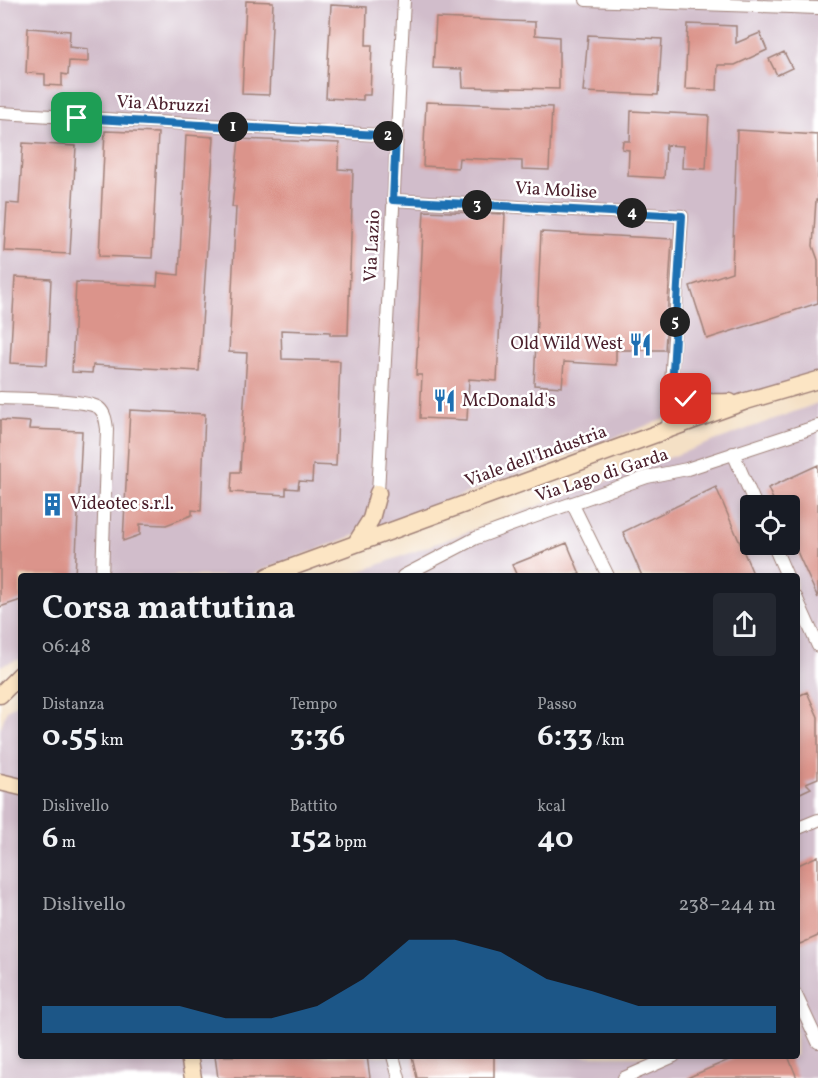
<!DOCTYPE html>
<html lang="it">
<head>
<meta charset="utf-8">
<style>
	:root { --surface:#171b24; --page:#242831; --text:#f1f3f6; --muted:#9ea1a6; --accent:#1f6fb2 }
	body { margin:0; font-family:Vollkorn,serif; background:var(--page); color:var(--text); height:100vh; display:flex; flex-direction:column; font-size:22px; white-space:nowrap }
	* { box-sizing:border-box; margin:0 }
	p { font-size:20px; color:var(--muted) }
	.icon { flex:none; width:33px; height:33px; fill:none; stroke:currentColor; stroke-width:2; stroke-linecap:round; stroke-linejoin:round }
	.map { position:relative; flex:1; overflow:hidden }
	.sheet { position:absolute; left:18px; top:573px; width:782px; height:486px; display:flex; flex-direction:column; background:var(--surface); border-radius:6px; box-shadow:0 3px 9px #0003 }
	.sheet>* { flex:none }
	.tools { position:absolute; left:740px; top:495px; display:grid; gap:12px }
	.tools a { display:grid; place-items:center; width:60px; height:60px; border-radius:6px; background:var(--surface); box-shadow:0 3px 9px #0003; font-size:30px }
	.pin { position:absolute; display:grid; place-items:center; width:51px; height:51px; color:#fff; margin:-26px; border-radius:12px; box-shadow:0 3px 9px #0006 }
	.km { position:absolute; width:30px; height:30px; margin:-15px; border-radius:50%; background:#222; color:#fff; font-size:16px; line-height:30px; text-align:center }
	.round { display:grid; place-items:center; flex:none; width:63px; height:63px; border-radius:6px; background:var(--page) }
	.summary { display:flex; align-items:center; justify-content:space-between; height:102px; padding:0 24px }
	h1 { font-size:33px; font-weight:700; line-height:45px }
	.stats { display:grid; grid-template-columns:repeat(3,1fr); gap:9px; height:102px; padding:6px 24px }
	.stats div { display:grid; align-content:center }
	.stats b { font-size:30px; font-weight:700 }
	.stats small { font-size:16px; font-weight:400 }
	.stats p { font-size:16px }
	.chart { height:168px; padding:12px 24px }
	.chart p { display:flex; justify-content:space-between }
	.chart svg { width:100%; height:108px; margin-top:6px; fill:var(--accent); opacity:.7 }
	.map>svg:first-child { display:block }
	.industrial { fill:#d1bdcb; fill-rule:evenodd }
	.building { fill:#db948b }
	.lines { fill:none; stroke-linecap:round; stroke-linejoin:round }
	.street-casing { stroke:#9f8078; stroke-width:14 }
	.secondary-casing { stroke:#9f8078; stroke-width:19 }
	.street { stroke:#fff; stroke-width:12 }
	.secondary { stroke:#fce5c4; stroke-width:16 }
	.route-casing { stroke:#fff; stroke-width:12 }
	.route { stroke:#1f6fb2; stroke-width:8 }
	.labels { text-anchor:middle; dominant-baseline:central; stroke-width:5; stroke-linejoin:round; paint-order:stroke }
	.street-label { font-size:18px; fill:#4a1f2b; stroke:#fff }
	.poi-label { font-size:18px; fill:#4a1f2b; stroke:#fff; text-anchor:start }
</style>
</head>
<body>
<div class="map">
<svg width="818" height="1078" viewBox="0 0 818 1078">
	<rect width="100%" height="100%" fill="#fff"/>
	<filter id="ink" filterUnits="userSpaceOnUse"><feTurbulence type="fractalNoise" baseFrequency=".0167" numOctaves="2"/><feDisplacementMap in="SourceGraphic" scale="12" xChannelSelector="R" yChannelSelector="G"/><feConvolveMatrix kernelMatrix="1 2 1 2 8 2 1 2 1" color-interpolation-filters="sRGB"/></filter>
	<filter id="wash" filterUnits="userSpaceOnUse"><feTurbulence type="fractalNoise" baseFrequency=".008" numOctaves="4" result="noise"/><feDisplacementMap in="SourceGraphic" scale="24" xChannelSelector="R" yChannelSelector="G"/><feGaussianBlur stdDeviation="1.35" result="paint"/><feColorMatrix in="noise" values="0 0 0 0 0 0 0 0 0 0 0 0 0 0 0 0 0 1.4 0 .05"/><feComposite in="paint" operator="in"/></filter>
	<g filter="url(#wash)">
		<rect width="100%" height="100%" fill="#f4e0c5"/>
		<path class="industrial" d="M0,0H818V380L707,403L247,576H21V659L0,666Z
			M818,403V1078H0V729L7,710L21,701V1056H796V576H348ZM750,506H789V544H750Z"/>
		<g id="blocks">
			<path class="building" d="M246,1L273,2L269,95L242,94Z
				M331,5L367,7L366,45H372L370,95H363V100L326,98Z
				M436,18L535,22V35L559,37V89L463,87L462,69L433,68Z
				M688,24L736,26V43L760,33L767,50L735,65H718L717,90L685,89Z
				M28,28L70,31L69,47L88,49V62L69,61L68,75L62,74V86L45,85V74L26,73Z
				M588,35L662,39L658,95L583,92Z
				M784,52L792,68L777,75L769,59Z
				M426,102L552,107L549,170L522,169V161L459,158L458,168L423,166Z
				M631,111L709,115L706,169L682,168L683,146L666,145L664,178L628,176L629,150L622,149L623,141H630Z
				M737,130L818,135V200H816L813,246L818,260V303L707,339L690,286L732,272Z
				M105,131L158,133L152,258L99,256Z
				M186,135L214,137L199,371L93,365L92,373L72,372L76,282L157,286L158,273L179,275Z
				M239,139L339,143L338,169L353,170L348,335H330V332L281,330L282,359L340,361L336,466L313,465L312,482L299,481L298,489L286,488V495L231,492L232,472H240L247,353L229,352L236,207H232Z
				M23,143L76,146L70,254L4,251L7,203L19,204Z
				M424,211L505,214L497,381L469,379L467,420L420,418L422,375H416Z
				M541,232L672,239L665,350H616V365L564,362L562,387L534,385Z
				M15,277L51,279L47,365L10,363Z
				M130,410L205,414L201,511L192,510V515L166,525L140,524V535L123,541Z
				M0,420L30,422L29,429L82,431L75,576H21V600L0,607Z
				M818,465V598L789,534V506H776L768,488Z
				M716,487L754,576H642L623,532Z
				M567,543L580,574L573,576H517L512,565Z
				M807,692L818,717V778L806,783L811,788L796,795V697Z
				M818,856V936L800,944L796,936V866Z
				M215,1056H367L370,1078H218Z
				M412,1056H494V1078H417Z
				M738,1056H788L797,1078H687Z"/>
		</g>
	</g>
	<g filter="url(#ink)">
		<use href="#blocks" fill-opacity="0" stroke="#9f8078" stroke-width="1.5"/>
		<g class="lines">
			<defs>
				<path id="street" d="M586,0L818,8
					M0,113L396,136
					M393,200L682,216L668,430
					M0,398C18,399 87,399 99,408C105,413 106,421 107,429L102,576
					M733,453L756,506
					M378,493L404,0
					M572,503L608,576
					M773,544L787,576
					M403,576L476,538L550,511L647,477L687,469L818,426
					M796,597L818,646
					M796,829L818,820
					M796,995L818,1042
					M393,1056L399,1078
					M624,1078L674,1056"/>
				<path id="secondary" d="M672,389C691,403 707,403 730,402
					M356,543L371,519L378,493
					M268,576L746,401L818,380
					M0,695L21,674
					M0,782L21,787
					M189,1056L193,1078"/>
			</defs>
			<use href="#street" class="street-casing"/>
			<use href="#secondary" class="secondary-casing"/>
			<use href="#street" class="street"/>
			<use href="#secondary" class="secondary"/>
		</g>
	</g>
	<g class="lines" filter="url(#ink)">
		<defs>
			<path id="route" d="M77,118L396,136L393,200L682,216L672,389L686,399"/>
		</defs>
		<use href="#route" class="route-casing"/>
		<use href="#route" class="route"/>
	</g>
	<defs>
		<symbol id="restaurant-bare" viewBox="-9 -9 18 18"><path d="M-5-6h1v4h1v-4h1v4h1v-4h1v5L-1.5 .5V6h-2V.5L-5-1ZM5-6V6H3V1.5H1.5Q1.5-4 5-6Z" fill="#1f6fb2" stroke="#fff" stroke-width="2.5" paint-order="stroke"/></symbol>
		<symbol id="building-bare" viewBox="-9 -9 18 18"><path d="M-4-6H4V6H1V3H-1V6H-4ZM-2.5-4.3h1.7v1.8h-1.7ZM.8-4.3h1.7v1.8H.8ZM-2.5-1h1.7V.8h-1.7ZM.8-1h1.7V.8H.8Z" fill="#1f6fb2" stroke="#fff" stroke-width="2.5" paint-order="stroke"/></symbol>
	</defs>
	<g fill-rule="evenodd">
		<use href="#restaurant-bare" x="624" y="328" width="33" height="33"/>
		<use href="#restaurant-bare" x="428" y="384" width="33" height="33"/>
		<use href="#building-bare" x="36" y="488" width="33" height="33"/>
	</g>
	<g class="labels">
		<g class="street-label">
			<text transform="translate(163 105) rotate(3)">Via Abruzzi</text>
			<text transform="translate(556 191) rotate(3)">Via Molise</text>
			<text transform="translate(373 246) rotate(-87)">Via Lazio</text>
			<text transform="translate(536 457) rotate(-20)">Viale dell'Industria</text>
			<text transform="translate(602 476) rotate(-18)">Via Lago di Garda</text>
		</g>
		<g class="poi-label">
			<text x="623" y="344" text-anchor="end">Old Wild West</text>
			<text x="462" y="401">McDonald's</text>
			<text x="70" y="504">Videotec s.r.l.</text>
		</g>
	</g>
</svg>
<div class="tools">
<a><svg class="icon" aria-label="locate" viewBox="0 0 24 24"><circle cx="12" cy="12" r="6"/><path d="M12 2v4M12 18v4M2 12h4M18 12h4"/></svg></a>
</div>
<div class="pin" style="left:77px;top:118px;background:#1e9e55"><svg class="icon" aria-label="arrive" viewBox="0 0 24 24"><path d="M6 21V4h12l-3 4 3 4H6"/></svg></div>
<div class="pin" style="left:686px;top:399px;background:#d93025"><svg class="icon" aria-label="check" viewBox="0 0 24 24"><path d="M5 12l5 5 9-10"/></svg></div>
<b class="km" style="left:233px;top:127px">1</b>
<b class="km" style="left:388px;top:136px">2</b>
<b class="km" style="left:477px;top:205px">3</b>
<b class="km" style="left:632px;top:213px">4</b>
<b class="km" style="left:675px;top:322px">5</b>
<section class="sheet">
<div class="summary"><div><h1>Corsa mattutina</h1><p>06:48</p></div><a class="round"><svg class="icon" aria-label="share" viewBox="0 0 24 24"><path d="M12 15V3M7 8l5-5 5 5M5 13v7h14v-7"/></svg></a></div>
<div class="stats">
<div><p>Distanza</p><b>0.55<small> km</small></b></div>
<div><p>Tempo</p><b>3:36</b></div>
<div><p>Passo</p><b>6:33<small> /km</small></b></div>
</div>
<div class="stats">
<div><p>Dislivello</p><b>6<small> m</small></b></div>
<div><p>Battito</p><b>152<small> bpm</small></b></div>
<div><p>kcal</p><b>40</b></div>
</div>
<div class="chart"><p><span>Dislivello</span>238–244 m</p>
<svg viewBox="0 0 160 44" preserveAspectRatio="none"><path d="M0 44V33L10 33L20 33L30 33L40 38L50 38L60 33L70 22L80 6L90 6L100 11L110 22L120 27L130 33L140 33L150 33L160 33V44z"/></svg>
</div>
</section>
</div>
</body>
</html>
